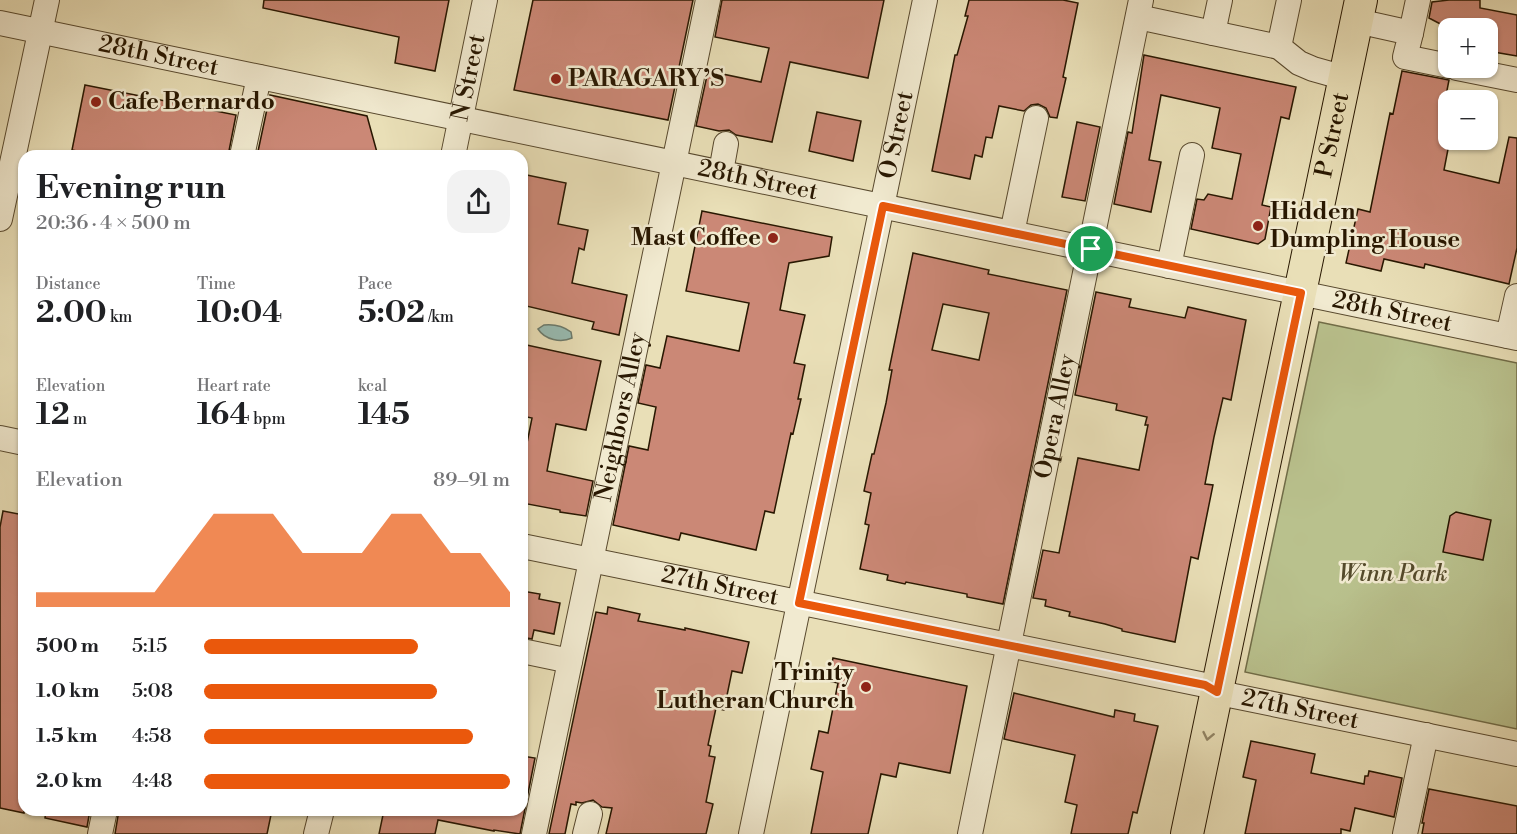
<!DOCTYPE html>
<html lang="en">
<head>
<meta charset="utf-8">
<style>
	:root { --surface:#fff; --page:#f2f2f2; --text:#202124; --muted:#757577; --accent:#ea580c }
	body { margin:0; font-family:"Libre Bodoni",serif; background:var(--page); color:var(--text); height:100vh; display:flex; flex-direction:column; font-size:22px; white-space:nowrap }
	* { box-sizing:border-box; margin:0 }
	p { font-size:20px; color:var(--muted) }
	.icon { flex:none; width:33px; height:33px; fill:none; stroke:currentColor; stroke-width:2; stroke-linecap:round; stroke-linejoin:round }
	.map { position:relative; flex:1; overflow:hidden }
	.sheet { position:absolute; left:18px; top:150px; width:510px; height:666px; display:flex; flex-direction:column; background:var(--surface); border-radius:18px; box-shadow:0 2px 4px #0004 }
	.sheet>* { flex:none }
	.tools { position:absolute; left:1438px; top:18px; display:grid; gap:12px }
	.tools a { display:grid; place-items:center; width:60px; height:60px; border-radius:12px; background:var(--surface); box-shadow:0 2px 4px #0004; font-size:30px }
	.pin { position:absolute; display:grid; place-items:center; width:51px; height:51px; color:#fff; margin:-26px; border:3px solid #fff; border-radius:50%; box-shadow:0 2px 6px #0007 }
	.round { display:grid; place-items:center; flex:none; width:63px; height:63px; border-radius:18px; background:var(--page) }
	.head { display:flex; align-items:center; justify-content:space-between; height:102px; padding:0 18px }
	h1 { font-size:33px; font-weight:700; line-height:45px }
	.figures { display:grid; grid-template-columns:repeat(3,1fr); gap:9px; height:102px; padding:6px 18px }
	.figures div { display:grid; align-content:center }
	.figures b { font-size:30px; font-weight:700 }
	.figures small { font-size:16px; font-weight:400 }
	.figures p { font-size:16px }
	.chart { height:168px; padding:12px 18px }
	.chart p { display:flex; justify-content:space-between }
	.chart svg { width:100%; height:108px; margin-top:6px; fill:var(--accent); opacity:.7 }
	ul { padding:0 18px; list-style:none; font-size:20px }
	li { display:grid; grid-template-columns:96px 72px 1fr; align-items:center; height:45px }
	li i { height:15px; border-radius:8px; background:var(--accent) }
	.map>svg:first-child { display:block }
	.green { fill:#b9c18d; stroke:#706c47; stroke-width:1.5 }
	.water { fill:#98bcb3; stroke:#6b7a6c; stroke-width:1.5 }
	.building { fill:#cb8876; stroke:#281701; stroke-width:1.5; fill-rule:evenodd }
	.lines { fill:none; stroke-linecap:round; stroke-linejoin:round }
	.minor-casing { stroke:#58492e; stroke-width:26 }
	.major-casing { stroke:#281701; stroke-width:34 }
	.minor { stroke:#f1ead0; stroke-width:24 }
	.major { stroke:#e9dfb7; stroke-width:32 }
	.oneway { stroke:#928565 }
	.route-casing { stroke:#fff; stroke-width:12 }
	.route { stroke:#ea580c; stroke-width:8 }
	.poi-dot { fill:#8f2418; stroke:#f1ead0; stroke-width:2 }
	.labels { text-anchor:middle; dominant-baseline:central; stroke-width:5; stroke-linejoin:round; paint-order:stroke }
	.street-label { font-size:24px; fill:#281701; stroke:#f1ead0 }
	.poi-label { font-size:24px; font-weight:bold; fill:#281701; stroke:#f1ead0; text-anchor:start }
	.park-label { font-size:24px; font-style:italic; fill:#544a2b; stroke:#f1ead0 }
</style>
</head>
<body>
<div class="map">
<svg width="1517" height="834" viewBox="0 0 1517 834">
	<rect width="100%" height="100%" fill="#e9dfb7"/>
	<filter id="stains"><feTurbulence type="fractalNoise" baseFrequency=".00333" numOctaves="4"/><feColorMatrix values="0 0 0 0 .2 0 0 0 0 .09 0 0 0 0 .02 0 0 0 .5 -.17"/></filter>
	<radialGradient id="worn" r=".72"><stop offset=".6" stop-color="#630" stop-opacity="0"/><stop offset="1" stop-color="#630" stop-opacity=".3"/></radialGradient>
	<path class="green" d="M1319,322L1517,363V729L1245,672Z"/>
	<path class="water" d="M544,325C554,324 563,326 571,332L572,338C561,343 545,340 538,329Z"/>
	<path class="building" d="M264,0H449L435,71L395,63L399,37L263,8Z
		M533,0H693L668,120L514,90Z
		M722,0H884L868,78L790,62L772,142L736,135L729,130L719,131L696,126L708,71L761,82L769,48L715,37Z
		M969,0H1063L1078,3L1063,77L1066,78L1057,118L1050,117L1046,108L1038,104L1031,105L1024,111L999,106L992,138L986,137L982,157L975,155L970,179L932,171L955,55H957L968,16H965Z
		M1449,0H1480V8L1517,15V56L1488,51V28H1448L1429,18L1432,2Z
		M1144,55L1296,87L1289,119L1281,117L1262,205L1271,207L1265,239L1258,244L1191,229L1197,199L1204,200L1208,194L1232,199L1241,154L1212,148L1220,108L1161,95L1149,160L1161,162L1151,212L1114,204L1128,132L1132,133Z
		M1402,71L1449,80L1442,116L1449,117V144L1444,170L1499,183L1509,137L1517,138V248L1509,284L1425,264L1424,268L1384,259L1381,271L1346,263L1358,209L1370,212L1390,113L1393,114Z
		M85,85L236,115L228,156H101L72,150Z
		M270,95L367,116L378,156H257Z
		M817,112L861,121L853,161L809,151Z
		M1077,122L1100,127L1085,201L1062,197Z
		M522,174L566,183L558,224L588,230L584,250L579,248L572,283L627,295L619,335L592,329L594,322L522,305Z
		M702,211L832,237L829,256L789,263L780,310L805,315L794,363L805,365L798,399H801L793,434L791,433L774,513L765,511L756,550L681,533L679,540L613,525L629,446L648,450L656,407L638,403L646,365L660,368L667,336L739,351L749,303L686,291Z
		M913,253L989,270L988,274L1067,290L1003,604L967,597V594L906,582L905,584L887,580L888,575L860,569L869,525L865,524L871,493L864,491L872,454H874L886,403L892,370H889ZM943,304L989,313L979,360L932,350Z
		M1096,292L1131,299L1129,307L1185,318L1188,307L1246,320L1231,400L1223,398L1214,437L1205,484L1213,485L1198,559L1191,557L1175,642L1122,631V629L1105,624L1069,616L1070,612L1045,606L1046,600L1033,598L1043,550L1059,553L1078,458L1139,470L1148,425H1145L1147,417L1116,410L1117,404L1075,395Z
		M522,344L601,361L586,430L556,424L547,471L593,481L586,516L560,512V510L522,503V468L532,418L522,416Z
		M3,511L24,515V813L0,808V527Z
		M1456,512L1491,520L1483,560L1443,552L1450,516Z
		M522,591L540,594L539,599L560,603L554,634L534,630L532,639L522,637Z
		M608,607L640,614L638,621L685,630V628L749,642L742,673L732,671L724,710L716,708L708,745L711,746L709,756L715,757L706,802L713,804L706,834H606L612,808L602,807L593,800L582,803L576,802V805L571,804L565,834H549L596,612L607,614Z
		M833,658L967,686L950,773L899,763L896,777L881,774L868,834H811L823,772L811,769L819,731L828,733L838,683L828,681Z
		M1014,693L1114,717L1115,710L1135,714L1134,721L1158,726L1137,813L1133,812L1128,834H1071L1077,805L1065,802L1075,755L1004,739Z
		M1251,741L1315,754L1311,773L1364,784L1365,776H1368L1369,771L1402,778L1394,817L1355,808L1350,831L1341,829V834H1245L1256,780L1243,777Z
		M522,756L535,758L520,834L494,830V831L438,820L435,834H379L384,810H522Z
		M1429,789L1517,806V834H1422L1424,823H1422Z
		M46,810H90L87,827L45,818Z
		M119,810H272L267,834H115Z"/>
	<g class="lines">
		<defs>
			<g id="minor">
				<path d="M1138,17L1213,33L1220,0"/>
				<path d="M1357,21L1411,33L1405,57L1449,66"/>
				<path id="s1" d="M0,23L1517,338"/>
				<path d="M1213,33L1279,47L1299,63L1313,69L1345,78"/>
				<path d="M1411,33L1418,0"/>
				<path d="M1279,47L1289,0"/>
				<path d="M1457,68L1517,80"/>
				<path d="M242,156L259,77"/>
				<path id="s2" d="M453,156L485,0"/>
				<path d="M721,172L726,144"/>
				<path d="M0,219L47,0"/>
				<path d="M1012,233L1036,118"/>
				<path d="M1169,266L1192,155"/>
				<path d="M1508,336L1517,296"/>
				<path d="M0,438L24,443"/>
				<path id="s3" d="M522,546L1205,685L1217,692L1234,696L1517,754"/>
				<path d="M522,651L570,661"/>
				<path d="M100,834L105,810"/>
				<path d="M316,834L322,810"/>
				<path id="s4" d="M534,834L708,0"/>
				<path d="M585,834L590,814"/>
				<path id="s5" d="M751,834L925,0"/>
				<path id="s6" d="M970,834L1141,0"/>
				<path d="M1405,834L1426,735"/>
			</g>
			<g id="major">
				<path id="s7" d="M1187,834L1361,0"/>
			</g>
		</defs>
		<use href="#minor" class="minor-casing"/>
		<use href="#major" class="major-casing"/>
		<use href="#minor" class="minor"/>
		<use href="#major" class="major"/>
	</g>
	<defs><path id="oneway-chevron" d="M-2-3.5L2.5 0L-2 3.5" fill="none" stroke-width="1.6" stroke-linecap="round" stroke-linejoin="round" transform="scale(1.5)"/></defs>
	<use class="oneway" href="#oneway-chevron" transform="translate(1208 736) rotate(102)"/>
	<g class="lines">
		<defs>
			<path id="route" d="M883,206L1301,293L1217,692L1205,685L799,603Z"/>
		</defs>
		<use href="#route" class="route-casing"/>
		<use href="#route" class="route"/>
	</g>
	<g class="poi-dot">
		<circle cx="556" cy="79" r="6"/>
		<circle cx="96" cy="102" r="6"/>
		<circle cx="1258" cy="226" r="6"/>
		<circle cx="773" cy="238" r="6"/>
		<circle cx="866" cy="687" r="6"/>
	</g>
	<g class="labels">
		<g class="street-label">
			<text stroke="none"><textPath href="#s1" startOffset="162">28th Street</textPath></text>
			<text stroke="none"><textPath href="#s2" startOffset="80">N Street</textPath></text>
			<text stroke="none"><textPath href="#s5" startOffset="714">O Street</textPath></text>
			<text stroke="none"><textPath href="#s7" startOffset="714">P Street</textPath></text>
			<text stroke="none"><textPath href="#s1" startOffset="774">28th Street</textPath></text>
			<text stroke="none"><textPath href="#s1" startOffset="1422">28th Street</textPath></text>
			<text stroke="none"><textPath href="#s4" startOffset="426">Neighbors Alley</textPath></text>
			<text stroke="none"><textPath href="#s6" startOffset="426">Opera Alley</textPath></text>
			<text stroke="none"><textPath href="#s3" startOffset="202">27th Street</textPath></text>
			<text stroke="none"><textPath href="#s3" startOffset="796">27th Street</textPath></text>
		</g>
		<g class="poi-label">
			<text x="568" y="79">PARAGARY’S</text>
			<text x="108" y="102">Cafe Bernardo</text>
			<text x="1270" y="212">Hidden<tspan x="1270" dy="28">Dumpling House</tspan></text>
			<text x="761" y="238" text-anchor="end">Mast Coffee</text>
			<text x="854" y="673" text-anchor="end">Trinity<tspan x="854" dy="28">Lutheran Church</tspan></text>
		</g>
		<g class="park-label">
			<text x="1393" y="574">Winn Park</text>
		</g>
	</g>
	<rect width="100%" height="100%" filter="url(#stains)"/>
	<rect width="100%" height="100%" fill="url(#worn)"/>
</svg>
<div class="tools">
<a>+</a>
<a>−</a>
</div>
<div class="pin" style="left:1091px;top:249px;background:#1e9e55"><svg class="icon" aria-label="arrive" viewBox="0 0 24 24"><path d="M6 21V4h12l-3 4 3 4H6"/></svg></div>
<section class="sheet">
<div class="head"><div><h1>Evening run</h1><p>20:36 · 4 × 500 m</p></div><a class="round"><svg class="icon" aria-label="share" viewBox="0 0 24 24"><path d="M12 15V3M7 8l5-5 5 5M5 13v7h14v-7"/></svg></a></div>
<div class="figures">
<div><p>Distance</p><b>2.00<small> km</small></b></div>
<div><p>Time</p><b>10:04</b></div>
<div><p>Pace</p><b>5:02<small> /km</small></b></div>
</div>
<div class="figures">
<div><p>Elevation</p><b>12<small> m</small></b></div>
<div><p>Heart rate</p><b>164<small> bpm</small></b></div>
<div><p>kcal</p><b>145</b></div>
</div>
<div class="chart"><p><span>Elevation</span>89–91 m</p>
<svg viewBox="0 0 160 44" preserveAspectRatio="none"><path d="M0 44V38L10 38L20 38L30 38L40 38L50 22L60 6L70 6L80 6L90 22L100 22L110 22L120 6L130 6L140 22L150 22L160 38V44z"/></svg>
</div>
<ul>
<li><b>500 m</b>5:15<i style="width:70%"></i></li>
<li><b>1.0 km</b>5:08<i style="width:76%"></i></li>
<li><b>1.5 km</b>4:58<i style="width:88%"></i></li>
<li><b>2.0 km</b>4:48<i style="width:100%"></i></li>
</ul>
</section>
</div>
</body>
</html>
